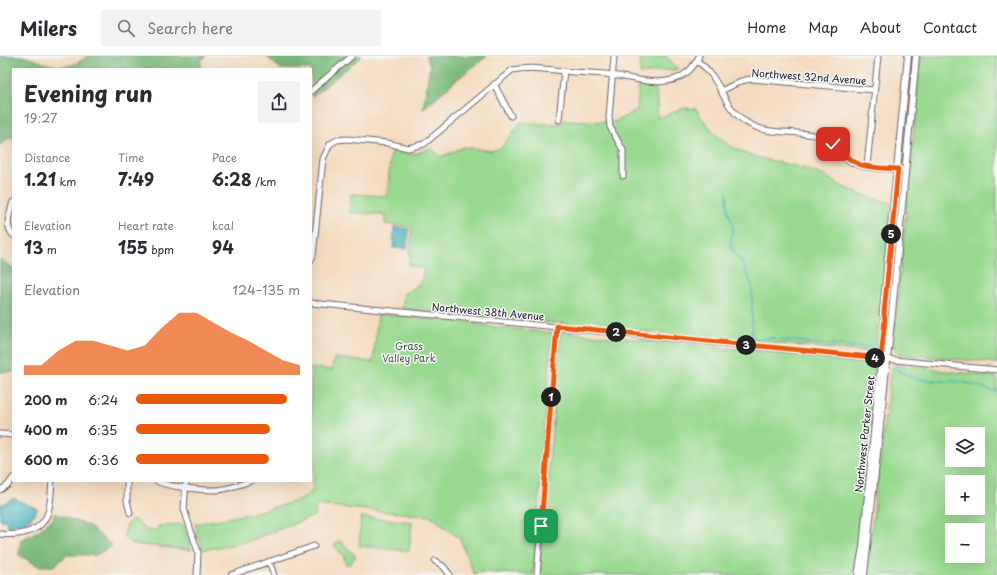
<!DOCTYPE html>
<html lang="en">
<head>
<meta charset="utf-8">
<style>
	:root { --surface:#fff; --page:#f2f2f3; --text:#2b2b33; --muted:#7c7c81; --line:#e1e1e2; --accent:#ea580c }
	body { margin:0; font-family:"Playpen Sans",sans-serif; background:var(--page); color:var(--text); height:100vh; display:flex; flex-direction:column; font-size:15px; white-space:nowrap }
	* { box-sizing:border-box; margin:0 }
	p { font-size:13px; color:var(--muted) }
	.icon { flex:none; width:22px; height:22px; fill:none; stroke:currentColor; stroke-width:2; stroke-linecap:round; stroke-linejoin:round }
	.map { position:relative; flex:1; overflow:hidden }
	.drawer { position:absolute; left:12px; top:12px; width:300px; height:414px; display:flex; flex-direction:column; background:var(--surface); border-radius:0px; box-shadow:0 4px 16px #0002 }
	.drawer>* { flex:none }
	.buttons { position:absolute; left:945px; top:371px; display:grid; gap:8px }
	.buttons a { display:grid; place-items:center; width:40px; height:40px; border-radius:0px; background:var(--surface); box-shadow:0 4px 16px #0002; font-size:20px }
	.pin { position:absolute; display:grid; place-items:center; width:34px; height:34px; color:#fff; margin:-17px; border-radius:8px; box-shadow:0 2px 6px #0006 }
	.km { position:absolute; width:20px; height:20px; margin:-10px; border-radius:50%; background:#222; color:#fff; font-size:11px; line-height:20px; text-align:center }
	.round { display:grid; place-items:center; flex:none; width:42px; height:42px; border-radius:0px; background:var(--page) }
	.head { display:flex; align-items:center; justify-content:space-between; height:68px; padding:0 12px }
	h1 { font-size:22px; font-weight:700; line-height:30px }
	.figures { display:grid; grid-template-columns:repeat(3,1fr); gap:6px; height:68px; padding:4px 12px }
	.figures div { display:grid; align-content:center }
	.figures b { font-size:17px; font-weight:700 }
	.figures small { font-size:11px; font-weight:400 }
	.figures p { font-size:11px }
	.chart { height:112px; padding:8px 12px }
	.chart p { display:flex; justify-content:space-between }
	.chart svg { width:100%; height:72px; margin-top:4px; fill:var(--accent); opacity:.7 }
	ul { padding:0 12px; list-style:none; font-size:13px }
	li { display:grid; grid-template-columns:64px 48px 1fr; align-items:center; height:30px }
	li i { height:10px; border-radius:5px; background:var(--accent) }
	header { display:flex; align-items:center; gap:24px; box-sizing:border-box; height:56px; padding:0 20px; background:var(--surface); border-bottom:1px solid var(--line) }
	header strong { font-size:19px }
	nav { display:flex; gap:22px; margin-inline-start:auto; font-size:14px }
	.search { width:280px; height:36px; background:var(--page); display:flex; align-items:center; gap:10px; box-sizing:border-box; padding:0 14px; border-radius:0px; color:var(--muted); font-size:15px }
	.map>svg:first-child { display:block }
	.green { fill:#99d98f; stroke:#5e7e65; fill-rule:evenodd }
	.forest { fill:#7ab97a; stroke:#4e6e5a }
	.water { fill:#3babb7; stroke:#2e6679 }
	.lines { fill:none; stroke-linecap:round; stroke-linejoin:round }
	.stream { stroke:#3babb7; stroke-width:1.5 }
	.minor-casing { stroke:#6c6369; stroke-width:7 }
	.major-casing { stroke:#6c6369; stroke-width:8 }
	.minor { stroke:#fff; stroke-width:5 }
	.major { stroke:#fff; stroke-width:6 }
	.route-casing { stroke:#fff; stroke-width:8 }
	.route { stroke:#ea580c; stroke-width:5 }
	.labels { text-anchor:middle; dominant-baseline:central; stroke-width:3; stroke-linejoin:round; paint-order:stroke }
	.street-label { font-size:10px; fill:#22223b; stroke:#f6f6f2 }
	.park-label { font-size:10px; fill:#465954; stroke:#f6f6f2 }
</style>
</head>
<body>
<header>
<strong>Milers</strong>
<div class="search"><svg class="icon" aria-label="search" viewBox="0 0 24 24"><circle cx="10" cy="10" r="6"/><path d="M15 15l6 6"/></svg>Search here</div>
<nav><a>Home</a><a>Map</a><a>About</a><a>Contact</a></nav>
</header>
<div class="map">
<svg width="997" height="519" viewBox="0 0 997 519">
	<rect width="100%" height="100%" fill="#f6f6f2"/>
	<filter id="ink" filterUnits="userSpaceOnUse"><feTurbulence type="fractalNoise" baseFrequency=".025" numOctaves="2"/><feDisplacementMap in="SourceGraphic" scale="8" xChannelSelector="R" yChannelSelector="G"/><feConvolveMatrix kernelMatrix="1 2 1 2 8 2 1 2 1" color-interpolation-filters="sRGB"/></filter>
	<filter id="wash" filterUnits="userSpaceOnUse"><feTurbulence type="fractalNoise" baseFrequency=".012" numOctaves="4" result="noise"/><feDisplacementMap in="SourceGraphic" scale="16" xChannelSelector="R" yChannelSelector="G"/><feGaussianBlur stdDeviation="0.9" result="paint"/><feColorMatrix in="noise" values="0 0 0 0 0 0 0 0 0 0 0 0 0 0 0 0 0 1.4 0 .05"/><feComposite in="paint" operator="in"/></filter>
	<g filter="url(#wash)">
		<rect width="100%" height="100%" fill="#f4dbbf"/>
		<path class="green" d="M641,0H666L678,13L640,18Z
			M921,0H997V307L899,298L893,290Z
			M639,30L656,31L658,62L684,52L696,53C731,107 758,98 812,115C826,119 837,129 850,134C863,140 877,143 891,147L876,290L870,296L402,253L404,237L417,231L416,229L421,228L424,213L409,209L412,171L385,168V159L349,156L351,138L387,140L391,96L415,98L431,92L441,101L464,91L491,95L501,92L521,66L546,68L562,67L565,64L615,66L637,54Z
			M378,258L476,267V269L552,277L533,519L481,516L474,518L460,483L431,460L316,449L314,460L243,487L203,494L195,468L248,458L301,444L312,435L315,409L311,390V312L332,314L334,302L373,306Z
			M561,276L871,306L876,316L856,502L853,519H539Z
			M896,309L997,321V519H866L891,312ZM952,378H978V404H952ZM952,426H978V452H952ZM952,474H978V500H952Z
			M361,461L412,466L409,495L359,490Z
			M134,463L146,474H157L158,470L183,468L191,494L132,488L123,481L128,467Z
			M339,484L356,500L350,508H346L343,499L334,490Z"/>
		<path class="forest" d="M0,0C7,0 15,0 22,0C47,6 61,19 85,2L86,0H206L201,5L202,13H13V82H9L0,89Z
			M266,0H362L312,41L311,13H281Z
			M426,0H487L455,25L423,53L430,10Z
			M0,203L13,212V316H0Z
			M54,457L89,470L112,490L96,499H67L54,510H39L19,499L21,484L38,475L53,463Z"/>
		<path class="water" d="M394,171L409,173L407,193L393,192Z
			M14,442L38,453C31,465 21,471 7,470L6,465L0,464V449Z"/>
		<g class="lines">
			<path class="stream" d="M727,136L728,155L733,169L730,190L744,210L752,229V279L756,283L776,282
				M781,283L810,287L872,291
				M896,312C916,331 942,321 967,327C977,329 987,334 997,335"/>
		</g>
	</g>
	<g filter="url(#ink)">
		<g class="lines">
			<defs>
				<path id="minor" d="M614,0L609,61L610,71L623,94V120
					M697,5C721,21 721,48 743,64C765,81 793,73 817,80C832,85 838,98 851,106C866,114 889,112 905,114
					M494,28L511,60
					M311,35L352,0
					M721,35L741,25L751,23L874,34
					M559,64L564,15
					M867,110L878,0
					M13,146C10,157 4,169 13,179
					M311,204L313,199L323,103L330,88L337,84L347,83L387,87L408,92L424,88L512,14C532,10 552,14 573,16C586,17 599,17 612,19C643,24 682,38 699,0
					M311,247L997,314
					M0,378L13,379
					M127,425V445L130,457
					M157,425C167,431 212,436 224,433C233,431 242,428 251,425
					M186,425L184,453L198,496L197,519
					M0,434L8,429L13,422
					M0,478C18,480 42,477 48,456C51,447 51,435 52,425
					M269,505L274,519
					M435,505L443,510L450,519
					M231,519L314,490
					M537,519L557,270"/>
				<path id="major" d="M858,519L863,491L885,264L883,257L908,0
					M864,519L892,257L916,0"/>
			</defs>
			<use href="#minor" class="minor-casing"/>
			<use href="#major" class="major-casing"/>
			<use href="#minor" class="minor"/>
			<use href="#major" class="major"/>
		</g>
	</g>
	<g class="lines" filter="url(#ink)">
		<defs>
			<path id="route" d="M541,470L557,270L881,302L885,264L884,257L898,113C865,111 856,113 833,88"/>
		</defs>
		<use href="#route" class="route-casing"/>
		<use href="#route" class="route"/>
	</g>
	<g class="labels">
		<g class="street-label">
			<text transform="translate(809 20) rotate(4)">Northwest 32nd Avenue</text>
			<text transform="translate(488 255) rotate(5)">Northwest 38th Avenue</text>
			<text transform="translate(864 378) rotate(-84)">Northwest Parker Street</text>
		</g>
		<g class="park-label">
			<text x="409" y="289">Grass<tspan x="409" dy="12">Valley Park</tspan></text>
		</g>
	</g>
</svg>
<div class="buttons">
<a><svg class="icon" aria-label="layers" viewBox="0 0 24 24"><path d="M12 4l9 5-9 5-9-5zM3 14l9 5 9-5"/></svg></a>
<a>+</a>
<a>−</a>
</div>
<div class="pin" style="left:541px;top:470px;background:#1e9e55"><svg class="icon" aria-label="arrive" viewBox="0 0 24 24"><path d="M6 21V4h12l-3 4 3 4H6"/></svg></div>
<div class="pin" style="left:833px;top:88px;background:#d93025"><svg class="icon" aria-label="check" viewBox="0 0 24 24"><path d="M5 12l5 5 9-10"/></svg></div>
<b class="km" style="left:551px;top:341px">1</b>
<b class="km" style="left:616px;top:276px">2</b>
<b class="km" style="left:746px;top:289px">3</b>
<b class="km" style="left:875px;top:302px">4</b>
<b class="km" style="left:891px;top:178px">5</b>
<section class="drawer">
<div class="head"><div><h1>Evening run</h1><p>19:27</p></div><a class="round"><svg class="icon" aria-label="share" viewBox="0 0 24 24"><path d="M12 15V3M7 8l5-5 5 5M5 13v7h14v-7"/></svg></a></div>
<div class="figures">
<div><p>Distance</p><b>1.21<small> km</small></b></div>
<div><p>Time</p><b>7:49</b></div>
<div><p>Pace</p><b>6:28<small> /km</small></b></div>
</div>
<div class="figures">
<div><p>Elevation</p><b>13<small> m</small></b></div>
<div><p>Heart rate</p><b>155<small> bpm</small></b></div>
<div><p>kcal</p><b>94</b></div>
</div>
<div class="chart"><p><span>Elevation</span>124–135 m</p>
<svg viewBox="0 0 160 44" preserveAspectRatio="none"><path d="M0 44V38L10 38L20 29L30 23L40 23L50 26L60 29L70 26L80 15L90 6L100 6L110 12L120 18L130 23L140 29L150 35L160 38V44z"/></svg>
</div>
<ul>
<li><b>200 m</b>6:24<i style="width:92%"></i></li>
<li><b>400 m</b>6:35<i style="width:82%"></i></li>
<li><b>600 m</b>6:36<i style="width:81%"></i></li>
</ul>
</section>
</div>
</body>
</html>
